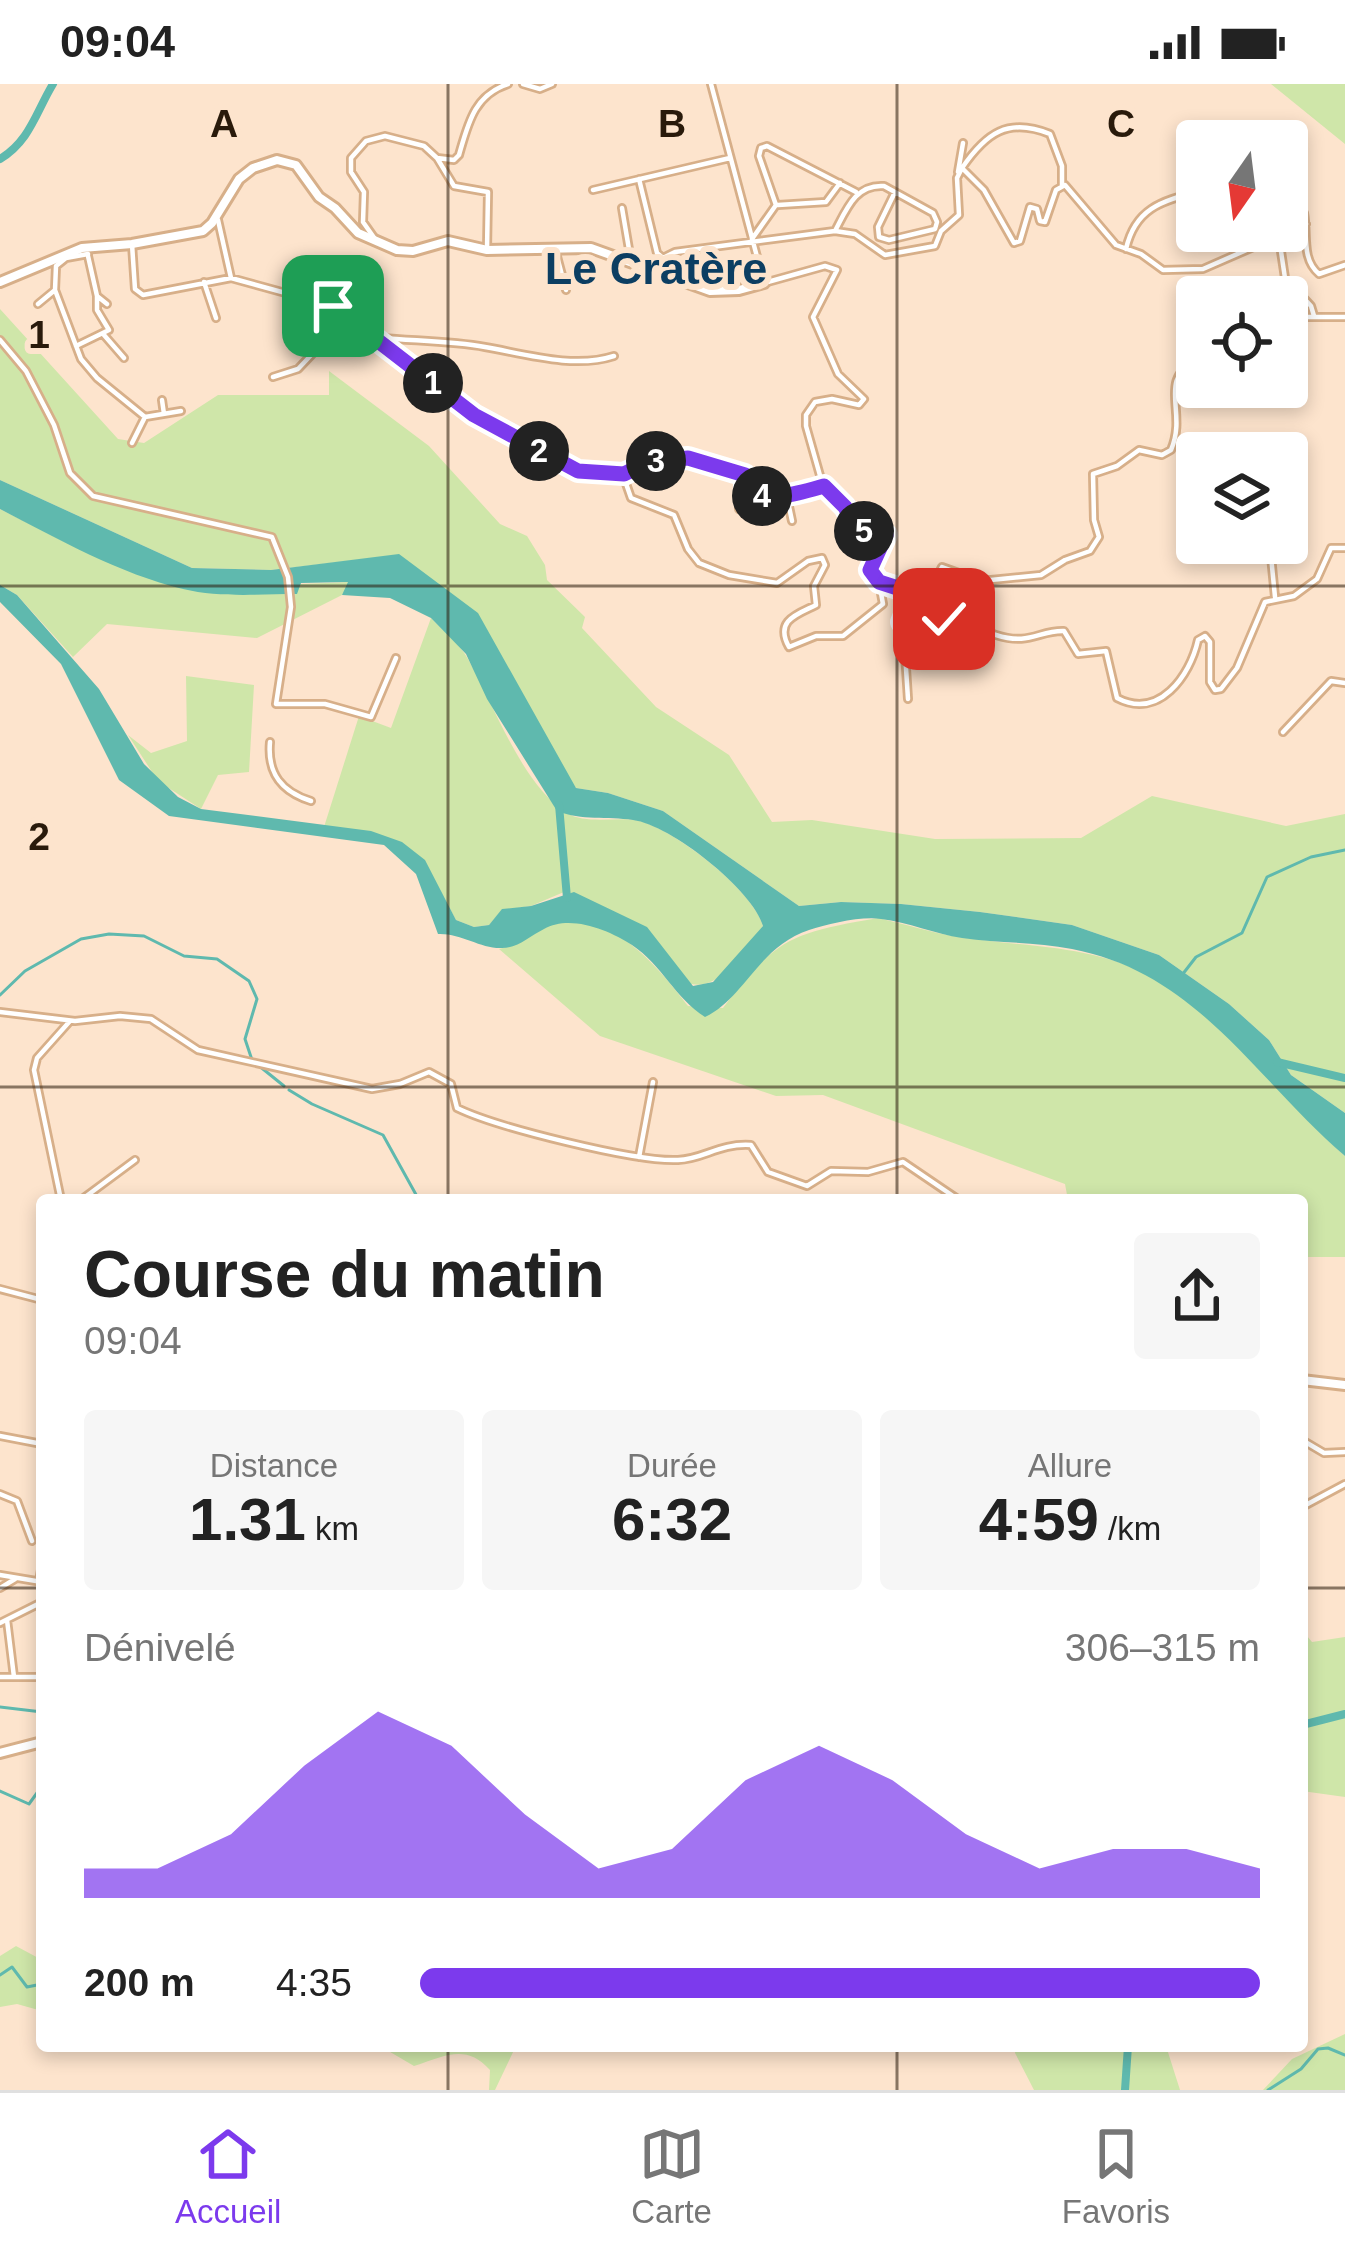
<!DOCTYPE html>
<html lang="fr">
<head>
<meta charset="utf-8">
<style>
	:root { --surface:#fff; --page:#f6f6f6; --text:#222; --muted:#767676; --line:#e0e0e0; --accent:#7c3aed }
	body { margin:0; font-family:Helvetica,sans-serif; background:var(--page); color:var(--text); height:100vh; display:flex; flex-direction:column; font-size:45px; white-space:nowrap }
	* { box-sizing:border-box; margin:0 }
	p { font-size:39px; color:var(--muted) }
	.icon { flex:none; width:66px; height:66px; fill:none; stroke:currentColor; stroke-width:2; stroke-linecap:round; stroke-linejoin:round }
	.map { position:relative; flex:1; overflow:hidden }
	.side { position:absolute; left:36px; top:1110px; width:1272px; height:858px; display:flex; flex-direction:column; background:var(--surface); border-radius:12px; box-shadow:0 6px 18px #0003 }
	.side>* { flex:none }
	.needle { width:78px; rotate:194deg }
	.buttons { position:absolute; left:1176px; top:36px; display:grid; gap:24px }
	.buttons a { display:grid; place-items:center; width:132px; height:132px; border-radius:12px; background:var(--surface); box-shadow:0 6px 18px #0003; font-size:60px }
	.pin { position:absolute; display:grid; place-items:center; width:102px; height:102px; color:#fff; margin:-51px; border-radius:24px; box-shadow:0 6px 18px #0006 }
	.km { position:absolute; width:60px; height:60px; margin:-30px; border-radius:50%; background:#222; color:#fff; font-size:33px; line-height:60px; text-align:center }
	.round { display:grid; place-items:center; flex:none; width:126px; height:126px; border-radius:12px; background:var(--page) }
	.head { display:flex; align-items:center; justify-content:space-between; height:204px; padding:0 48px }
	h1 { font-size:66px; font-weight:700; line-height:90px }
	.figures { display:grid; grid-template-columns:repeat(3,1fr); gap:18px; height:204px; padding:12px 48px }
	.figures div { display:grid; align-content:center; border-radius:12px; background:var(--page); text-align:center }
	.figures b { font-size:60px; font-weight:700 }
	.figures small { font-size:33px; font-weight:400 }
	.figures p { font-size:33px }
	.chart { height:336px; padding:24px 48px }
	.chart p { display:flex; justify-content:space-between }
	.chart svg { width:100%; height:216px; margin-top:12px; fill:var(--accent); opacity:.7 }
	ul { padding:0 48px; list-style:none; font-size:39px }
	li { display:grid; grid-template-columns:192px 144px 1fr; align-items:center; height:90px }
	li i { height:30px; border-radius:15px; background:var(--accent) }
	.status { display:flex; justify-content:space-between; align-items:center; height:84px; padding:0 60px; background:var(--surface); direction:ltr }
	.status svg { height:33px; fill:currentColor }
	.dock { display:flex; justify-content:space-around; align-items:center; height:168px; border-top:3px solid var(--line); background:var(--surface); font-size:33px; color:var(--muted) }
	.dock a { display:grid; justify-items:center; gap:6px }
	.dock .selected { color:var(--accent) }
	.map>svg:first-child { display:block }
	.green { fill:#cfe6a9 }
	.water { fill:#5fb9ae }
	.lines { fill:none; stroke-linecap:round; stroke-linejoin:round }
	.stream { stroke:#5fb9ae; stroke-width:3 }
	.river { stroke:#5fb9ae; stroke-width:8 }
	.street-casing { stroke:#d7af89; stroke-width:10 }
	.secondary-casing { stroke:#d7af89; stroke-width:14 }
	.street { stroke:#fff; stroke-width:4.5 }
	.secondary { stroke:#fff; stroke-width:8 }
	.route-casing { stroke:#fff; stroke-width:24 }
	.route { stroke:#7c3aed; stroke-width:15 }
	.grid { fill:none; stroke:#291a0b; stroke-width:3; stroke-opacity:0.55 }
	.labels { text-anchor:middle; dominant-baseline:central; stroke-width:12; stroke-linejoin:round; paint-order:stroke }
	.quarter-label { font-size:45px; font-weight:bold; fill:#0c3e62; stroke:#fde4cd }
	.grid-label { font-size:39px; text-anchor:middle; font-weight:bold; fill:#291a0b; stroke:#fde4cd; stroke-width:12; stroke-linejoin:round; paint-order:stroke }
</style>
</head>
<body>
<div class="status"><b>09:04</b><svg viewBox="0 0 49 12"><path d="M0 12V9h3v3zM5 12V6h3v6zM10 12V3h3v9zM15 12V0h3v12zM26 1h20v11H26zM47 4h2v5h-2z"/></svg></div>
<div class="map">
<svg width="1345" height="2006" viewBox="0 0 1345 2006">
	<rect width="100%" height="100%" fill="#fde4cd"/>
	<path class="green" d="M1271,0H1345V60Z
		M0,225L118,355L144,359L218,311H329V287L429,362L500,440L527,452L545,481L547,496L585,533L582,544L656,623L729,671L772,738L812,736L935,755L1081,754L1152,712L1286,742L1345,730V1029L1291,991L1269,956L1229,920L1159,871L1072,841L980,828L901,820L841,818L799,822L663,727L608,709L576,704L399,471L271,486L192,484L0,396Z
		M0,425L65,458L184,505L350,498L342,511L257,554L107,540L73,573L17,511L0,501Z
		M431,534C443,547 460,560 468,575C494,621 522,701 567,729C586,741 618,732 640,737C676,747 753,806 763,842C745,864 720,910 688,899L564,808L531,822L502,826L489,841L474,843L456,836C413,752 414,761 324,743L359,632L391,644Z
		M186,592L254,601L249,688L218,691L201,725L158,697L128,651L151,669L187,657Z
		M878,834C905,840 932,849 959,853C1022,863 1090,860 1148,891C1228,933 1278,1014 1345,1072V1173H1302V1116H1068L1065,1100L823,1011L776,1012L600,952L499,865C520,860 531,847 550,841C608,821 658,883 688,922L723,924C776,853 792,849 878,834Z
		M1302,1546L1312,1558L1345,1553V1713L1302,1707Z
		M16,1862L42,1876V1927L17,1920L0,1923V1872Z
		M1345,1950V2006H1263L1292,1975Z
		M380,1962H520L514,1966L495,2006H489L490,1986C466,1959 445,1972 414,1982Z
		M1016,1962H1166L1180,2006H1034L1015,1969Z"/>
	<path class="water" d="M0,396L192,484L271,486L399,470L478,529L576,704L608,709L663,727L799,822L841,818L901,820L980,828L1072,841L1159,871L1229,920L1269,956L1291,991L1345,1029V1072C1255,995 1198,889 1072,865C1036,858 998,859 962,854C935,850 908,838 881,835C861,832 828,840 809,846C758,863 745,914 705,933C675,914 662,881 632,861C609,846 570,830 544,845C530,852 518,864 502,864C481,865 461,849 438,850L416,790L384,761L169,732L119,696L61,580L0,518V501L17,511L99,605L144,680L178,713L201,725L371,747L402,758L425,776L456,836L474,843L489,841L502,825L531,822L574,808L647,843L693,902L713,898L763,842C753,806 671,741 633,736C607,732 582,737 557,727L487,615L466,570L431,534L390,514L342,511L348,498L301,499L297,510C260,510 220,514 183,505C120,490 58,455 0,425Z"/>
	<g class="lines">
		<path class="stream" d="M1182,891L1196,873L1242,849L1267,793L1311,773L1345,766
			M0,911L25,887L81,855L109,850L144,852L184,872L217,875L249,897L257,915L245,955L252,976
			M258,981L284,1002
			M289,1006L312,1020L383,1051L419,1116
			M0,1623L42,1628
			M0,1707L29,1720L42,1702
			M0,1891L12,1883L27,1903L42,1900
			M1268,2006L1301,1985L1318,1965L1328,1964L1345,1971"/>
		<path class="river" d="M0,75C30,57 36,28 53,0
			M559,721L567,814
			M1277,978L1345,994
			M1302,1641L1345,1630
			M1125,2006L1128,1962"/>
		<defs>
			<path id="street" d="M523,0L540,5L552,0
				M711,0L764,199L825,182L837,186L813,233L838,290L864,315L859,321L832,315L815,318L806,331V342L821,395L845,423L857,444L886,451L870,486L879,498L910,508L912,515L903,538L927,524L942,535C965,528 976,545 996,551C1030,562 1039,546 1064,547L1078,570L1106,567L1117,614C1159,636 1190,592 1198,556L1205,552L1210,558V598L1215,606L1221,605L1237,584L1265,518L1294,512L1317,495L1331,464H1345
				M437,74L454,76L459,71C468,40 474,11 508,0
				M962,84C986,49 1008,33 1050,50L1062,82V101
				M958,88L963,59
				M639,95L657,169L663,174
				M593,106L730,74
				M1287,112L1304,129C1308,150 1301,175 1319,190L1345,181
				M776,121L759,72L761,64L767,62L856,108
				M778,121L826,118L840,99
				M622,124L631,177
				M218,136L231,194
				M835,147C847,124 856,100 884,102L933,129L937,138L935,145L889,156L879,153L878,143L895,108
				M1279,154L1285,194L1311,222L1314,232
				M375,155L363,138L364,108L351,88V74L366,57L385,52L424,62L437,74L454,102L488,108L487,166
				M752,155L776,121
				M132,160L135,205L143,211L231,194L333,222L488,340L577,387L599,391L622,388L631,414L674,431L688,465L699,479L729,491L777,499L808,477L822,474L825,481L814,502L816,521C798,530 774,536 789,563L816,552H843L883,520L879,498
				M555,165L566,206
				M1126,165C1135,125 1161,117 1197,108
				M88,170L66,174L56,182L55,206L81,275L97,294L145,333L132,359
				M88,172L97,212L107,220
				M657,186L663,174L675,168L835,147L855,150L885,171L935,162L941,147L959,131L957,94L962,84L984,106L1014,159L1020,157L1030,123L1037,125L1040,137L1045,138L1056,106L1065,101L1116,161L1141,170L1163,186L1203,185L1306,140
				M204,198L216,234
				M38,220L55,206
				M1287,237L1300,233H1345
				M104,251L124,274
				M382,254C416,257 452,257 485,263C525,270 574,285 614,272
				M0,256L26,287L54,341L70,389L93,412L272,453L288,493L291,523L276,620H325L371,633L396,574
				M76,262L109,246L97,226V212
				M273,293L298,285L349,231
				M162,316L164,330
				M145,333L181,327
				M624,390C665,368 700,377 742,390L746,393L739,425
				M745,406L777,413L824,402
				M787,413L792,437
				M1216,459L1270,462L1275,513
				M975,496L983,531
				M931,524H940C951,513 945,501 939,489L942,483L981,497L1041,491L1065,476L1090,467L1099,453L1094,436L1093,390L1117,382L1139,366L1162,371L1171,366C1188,327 1156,296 1197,276
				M903,538L908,615
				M933,561L932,552L946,543L942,535
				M1283,648L1331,597L1345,599
				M270,658C267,690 282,708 311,717
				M0,928L75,937L120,932L151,935L198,966L372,1005L400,1000L429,988L451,1000L457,1024C496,1043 635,1078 678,1076C704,1075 719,1059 751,1061L768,1088L807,1102L831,1087L868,1088L903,1078L959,1116
				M639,1073L653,998
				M61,1116L34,986L37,974L70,937
				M81,1116L135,1076
				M0,1205L42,1216
				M0,1352L42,1360
				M1302,1356L1324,1369L1345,1368
				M0,1410L17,1417L32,1457
				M1302,1423L1345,1400
				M0,1491L42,1498
				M39,1497L42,1480
				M0,1504L15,1495
				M7,1536L14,1593
				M0,1539L42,1518
				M0,1593H42"/>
			<path id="secondary" d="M0,198L82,164L132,160L203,147L212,139L239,95L253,84L277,76L296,81L319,113L335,124L358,149L397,166L413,167L448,157L487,166L591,164L710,207L739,206L764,199
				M1302,1296L1345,1301
				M0,1669L42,1658"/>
		</defs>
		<use href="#street" class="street-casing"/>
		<use href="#secondary" class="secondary-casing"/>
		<use href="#street" class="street"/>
		<use href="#secondary" class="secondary"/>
	</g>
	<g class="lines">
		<defs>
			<path id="route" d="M333,222L474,331L578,387L624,390L648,378L688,374L745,391V406C772,418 796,410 824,402L845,423L856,444L886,451L870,486L879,498L910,508L912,514L902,538L927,524L944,535"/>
		</defs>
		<use href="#route" class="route-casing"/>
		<use href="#route" class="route"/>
	</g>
	<path class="grid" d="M448,0V1116M897,0V1116M0,502H1345M0,1003H1345M0,1504H42M1302,1504H1345M448,1962V2006M897,1962V2006"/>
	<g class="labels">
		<g class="quarter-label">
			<text x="656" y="184">Le Cratère</text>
		</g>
	</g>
	<g class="grid-label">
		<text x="224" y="53">A</text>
		<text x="672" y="53">B</text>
		<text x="1121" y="53">C</text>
		<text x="39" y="264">1</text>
		<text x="39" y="766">2</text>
	</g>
</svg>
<div class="buttons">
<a><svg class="needle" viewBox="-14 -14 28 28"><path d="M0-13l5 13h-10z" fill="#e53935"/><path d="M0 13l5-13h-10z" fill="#767676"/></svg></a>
<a><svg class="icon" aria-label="locate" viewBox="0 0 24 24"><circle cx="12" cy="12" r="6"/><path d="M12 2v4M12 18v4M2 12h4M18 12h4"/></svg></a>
<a><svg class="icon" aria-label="layers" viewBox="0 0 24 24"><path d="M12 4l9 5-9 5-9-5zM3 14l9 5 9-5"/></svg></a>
</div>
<div class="pin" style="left:333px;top:222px;background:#1e9e55"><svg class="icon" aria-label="arrive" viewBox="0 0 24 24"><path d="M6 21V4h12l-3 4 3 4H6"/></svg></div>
<div class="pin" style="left:944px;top:535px;background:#d93025"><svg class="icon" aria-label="check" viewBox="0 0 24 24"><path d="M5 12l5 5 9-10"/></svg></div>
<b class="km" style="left:433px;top:299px">1</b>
<b class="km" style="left:539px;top:367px">2</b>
<b class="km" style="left:656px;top:377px">3</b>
<b class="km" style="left:762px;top:412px">4</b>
<b class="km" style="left:864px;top:447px">5</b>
<section class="side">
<div class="head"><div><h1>Course du matin</h1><p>09:04</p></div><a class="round"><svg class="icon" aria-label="share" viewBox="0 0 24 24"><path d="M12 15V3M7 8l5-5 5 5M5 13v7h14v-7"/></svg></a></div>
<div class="figures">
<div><p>Distance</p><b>1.31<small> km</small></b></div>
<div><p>Durée</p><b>6:32</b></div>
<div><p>Allure</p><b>4:59<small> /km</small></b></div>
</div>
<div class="chart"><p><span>Dénivelé</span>306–315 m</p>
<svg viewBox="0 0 160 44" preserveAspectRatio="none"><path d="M0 44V38L10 38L20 31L30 17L40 6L50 13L60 27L70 38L80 34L90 20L100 13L110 20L120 31L130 38L140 34L150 34L160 38V44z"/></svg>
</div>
<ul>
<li><b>200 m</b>4:35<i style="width:100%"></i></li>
</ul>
</section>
</div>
<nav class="dock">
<a class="selected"><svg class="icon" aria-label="home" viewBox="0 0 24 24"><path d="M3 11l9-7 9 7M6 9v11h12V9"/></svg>Accueil</a>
<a><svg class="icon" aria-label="map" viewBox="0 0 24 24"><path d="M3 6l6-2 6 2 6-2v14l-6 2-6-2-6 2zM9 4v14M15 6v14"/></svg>Carte</a>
<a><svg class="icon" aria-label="saved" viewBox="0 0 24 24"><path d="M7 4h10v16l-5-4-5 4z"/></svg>Favoris</a>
</nav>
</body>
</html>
